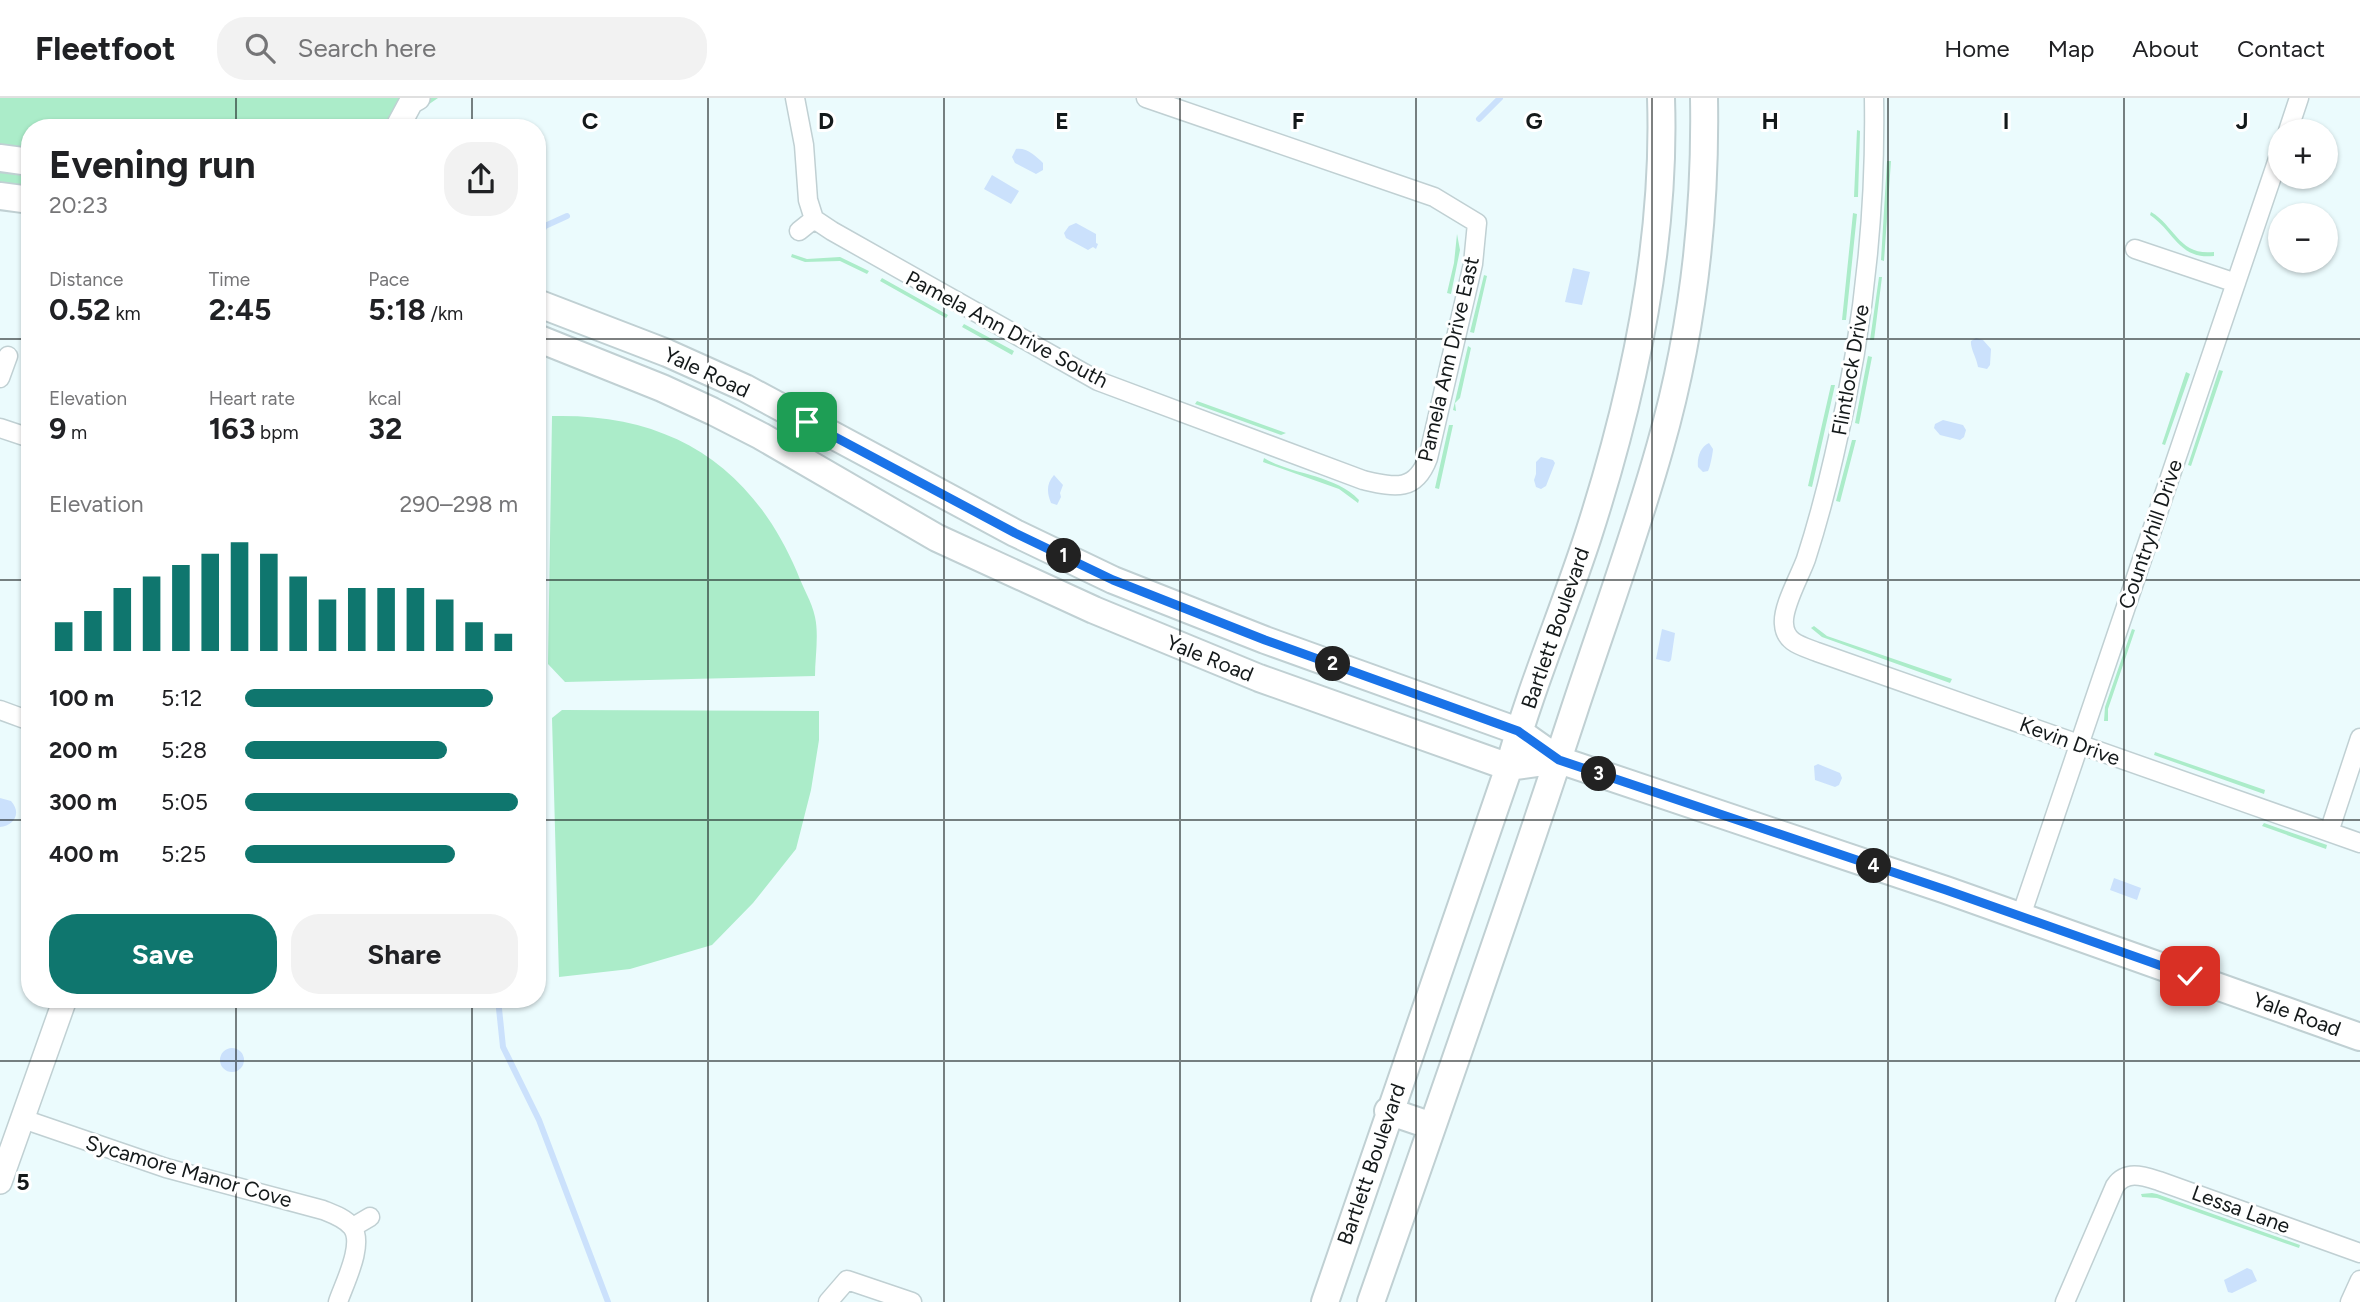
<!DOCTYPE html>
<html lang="en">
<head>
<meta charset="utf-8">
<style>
	:root { --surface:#fff; --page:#f2f2f2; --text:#202124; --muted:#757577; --line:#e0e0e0; --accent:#0f766e }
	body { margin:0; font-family:Figtree,sans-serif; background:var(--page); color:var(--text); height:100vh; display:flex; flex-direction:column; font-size:26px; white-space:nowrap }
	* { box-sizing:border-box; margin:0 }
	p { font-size:23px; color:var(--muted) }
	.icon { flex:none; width:38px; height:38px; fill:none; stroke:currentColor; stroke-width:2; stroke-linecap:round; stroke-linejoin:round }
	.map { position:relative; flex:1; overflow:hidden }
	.side { position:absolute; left:21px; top:21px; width:525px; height:889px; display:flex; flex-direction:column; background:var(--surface); border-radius:28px; box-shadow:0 2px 5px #0004 }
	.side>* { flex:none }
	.buttons { position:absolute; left:2268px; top:21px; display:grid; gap:14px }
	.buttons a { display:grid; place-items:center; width:70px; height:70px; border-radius:50%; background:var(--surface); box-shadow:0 2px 5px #0004; font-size:35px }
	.pin { position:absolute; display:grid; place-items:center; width:60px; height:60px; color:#fff; margin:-30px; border-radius:14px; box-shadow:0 4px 10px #0006 }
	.km { position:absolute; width:35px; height:35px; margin:-18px; border-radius:50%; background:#222; color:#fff; font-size:19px; line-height:35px; text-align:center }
	.round { display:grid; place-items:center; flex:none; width:74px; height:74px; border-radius:28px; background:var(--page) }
	.headline { display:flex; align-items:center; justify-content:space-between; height:119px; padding:0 28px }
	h1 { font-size:38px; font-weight:700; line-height:52px }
	.figures { display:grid; grid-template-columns:repeat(3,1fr); gap:10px; height:119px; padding:7px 28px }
	.figures div { display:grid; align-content:center }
	.figures b { font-size:30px; font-weight:700 }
	.figures small { font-size:19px; font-weight:400 }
	.figures p { font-size:19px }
	.chart { height:196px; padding:14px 28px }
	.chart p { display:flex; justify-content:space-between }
	.chart svg { width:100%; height:126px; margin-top:7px; stroke:var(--accent); stroke-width:6 }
	.cta { display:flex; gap:14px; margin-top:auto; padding:14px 28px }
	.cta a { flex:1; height:80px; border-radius:28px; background:var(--accent); color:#fff; font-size:28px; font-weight:700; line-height:80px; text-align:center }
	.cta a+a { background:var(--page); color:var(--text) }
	ul { padding:0 28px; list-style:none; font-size:23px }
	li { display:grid; grid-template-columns:112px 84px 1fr; align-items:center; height:52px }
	li i { height:18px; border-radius:9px; background:var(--accent) }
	header { display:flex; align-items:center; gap:42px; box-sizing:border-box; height:98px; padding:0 35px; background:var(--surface); border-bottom:2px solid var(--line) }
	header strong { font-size:33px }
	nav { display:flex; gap:38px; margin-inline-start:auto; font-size:24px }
	.search { width:490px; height:63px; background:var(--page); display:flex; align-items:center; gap:18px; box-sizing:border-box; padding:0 24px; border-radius:28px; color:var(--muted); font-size:26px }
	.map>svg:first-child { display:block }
	.green { fill:#abecc9 }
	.water { fill:#cbe1fc }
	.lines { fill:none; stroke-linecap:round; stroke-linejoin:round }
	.stream { stroke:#cbe1fc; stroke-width:6 }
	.minor-casing { stroke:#c0d0d3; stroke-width:21 }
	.tertiary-casing { stroke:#c0d0d3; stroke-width:26 }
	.secondary-casing { stroke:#c0d0d3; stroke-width:30 }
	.minor { stroke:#fff; stroke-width:18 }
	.tertiary { stroke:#fff; stroke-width:23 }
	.secondary { stroke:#fff; stroke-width:26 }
	.route-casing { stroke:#fff; stroke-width:14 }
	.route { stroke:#1a73e8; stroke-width:9 }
	.grid { fill:none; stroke:#14191a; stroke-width:2; stroke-opacity:0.55 }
	.labels { text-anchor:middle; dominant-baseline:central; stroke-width:6; stroke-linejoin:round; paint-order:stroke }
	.street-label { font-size:21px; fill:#14191a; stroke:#fff }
	.grid-label { font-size:23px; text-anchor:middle; font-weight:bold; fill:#14191a; stroke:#fff; stroke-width:6; stroke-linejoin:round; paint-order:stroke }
</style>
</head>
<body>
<header>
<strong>Fleetfoot</strong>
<div class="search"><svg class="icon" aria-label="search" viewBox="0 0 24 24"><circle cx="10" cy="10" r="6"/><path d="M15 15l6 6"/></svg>Search here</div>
<nav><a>Home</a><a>Map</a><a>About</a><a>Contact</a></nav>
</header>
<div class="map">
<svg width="2360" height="1204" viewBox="0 0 2360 1204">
	<rect width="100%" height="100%" fill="#ebfbfd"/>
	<path class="green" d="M0,0H438L419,13L401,30H30V103L0,100Z
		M1857,32L1860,33L1858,99H1854Z
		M1887,63H1891L1884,163L1881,162Z
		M2151,114C2175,128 2179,158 2214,154V158C2179,162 2174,133 2150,117Z
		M1853,115L1857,116L1846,222H1842Z
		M1457,136L1460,152L1451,196L1447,195L1454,165Z
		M792,156L807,161L840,159L869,173L867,176L840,163L805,164L791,159Z
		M1484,177L1487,178L1474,235L1470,234Z
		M1879,179H1882L1874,242H1870Z
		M882,180L948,217L946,220L880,183Z
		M964,226L1014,253L1012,257L962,229Z
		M1468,248L1471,250L1460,300L1455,305L1456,313L1453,312Z
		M1868,258L1872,259L1859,326L1855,325Z
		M2219,272L2223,273L2191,368L2188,367Z
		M2186,274L2190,276L2165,347L2162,346Z
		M1831,287H1835L1812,389L1808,388Z
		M1197,303L1286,335L1281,337L1195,306Z
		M552,318C669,315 751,366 797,474C802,488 812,504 815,519C819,537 815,560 815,578L565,584L548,566Z
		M1449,327H1453L1439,391L1435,390Z
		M1852,342H1856L1840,404L1836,403Z
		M1264,360C1291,377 1334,376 1359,402L1358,405L1339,391L1263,364Z
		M1814,528L1827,538L1952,581L1950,585L1822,539L1811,530Z
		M2132,531L2135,532L2108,611V623H2104L2105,609Z
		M562,612L819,613V642L811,692L796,751L753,805L712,847L630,871L559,879L552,620Z
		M2155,654L2265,692L2264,696L2154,657Z
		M2264,725L2327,747L2326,751L2262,728Z
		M2152,1095L2157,1096L2300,1147L2299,1150L2157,1100L2142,1099L2141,1096Z"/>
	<path class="water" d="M1016,51C1026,49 1036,58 1043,65V72L1036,76L1015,65L1012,59Z
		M992,77L1019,93L1011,106L984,91Z
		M1076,125L1096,136V145L1098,146L1096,151L1093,149L1088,152L1066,140L1064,135L1069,128Z
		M1573,170L1590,174L1582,207L1565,204Z
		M1976,240L1983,242L1991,251L1990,267L1987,271L1978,269C1977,261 1970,250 1971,243Z
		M1943,322L1963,327L1966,332L1964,339L1960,342L1940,337L1934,330L1935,326Z
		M1709,345L1713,351C1713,354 1710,370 1708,373L1703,374L1698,369C1697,360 1700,349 1709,345Z
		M1541,359L1553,362L1555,365L1546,388L1541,391L1536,389L1534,382L1536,376V364Z
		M1054,377L1063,387L1060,395L1061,399L1057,407L1051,405C1047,395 1046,386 1054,377Z
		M1662,531L1675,535L1671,562L1669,564L1656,561Z
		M1818,666L1840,675L1842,680L1839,687L1835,689L1815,682L1814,668Z
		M0,700L11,703C22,715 14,728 0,729Z
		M2114,780L2141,790L2137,802L2110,792Z
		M220 962a12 12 0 1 1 24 0a12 12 0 1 1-24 0Z
		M2247,1170L2252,1172L2257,1183L2232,1195L2228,1194L2224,1182Z"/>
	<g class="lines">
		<path class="stream" d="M1479,21L1500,0
			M430,28L432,30
			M537,141L545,128L567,118
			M498,901L503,949L539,1022L608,1204"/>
		<defs>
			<path id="minor" d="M795,0L804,47L808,102L814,121L832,133L1098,283L1363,382C1394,389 1415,395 1428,360L1473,166L1477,125L1434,99L1146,0
				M1874,0C1876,120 1862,242 1834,358C1826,393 1817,427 1806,461C1800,478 1782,509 1784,526C1785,545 1802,548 1817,554L2360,745
				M2288,33L2299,0
				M799,133L814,121
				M2135,151L2236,185
				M0,280L8,258
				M0,330L30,340
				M0,612L30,623
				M2329,734L2360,640
				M2021,818L2280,55
				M23,1021L166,1070L323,1112C333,1116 345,1120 352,1129C365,1146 344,1186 338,1204
				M353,1129L370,1119
				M828,1204L847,1182L912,1204
				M2065,1204L2115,1088C2126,1072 2143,1078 2159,1083L2360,1155
				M2350,1204L2360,1182"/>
			<path id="tertiary" d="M397,30L411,4L418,0
				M0,1084L65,901"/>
			<path id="secondary" d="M0,60L30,64
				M0,98L30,102
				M537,205L667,255L745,290L1015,435L1113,482L1265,542L1518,633L1559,662L1946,792L2360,939
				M537,240L662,290L712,313L761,338L937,440L1094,512L1259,580L1509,669L1559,662
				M1388,1013L1432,1028
				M1325,1204L1509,669C1530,591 1563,515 1588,438C1633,299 1666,147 1661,0
				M1371,1204C1440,1007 1509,811 1574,613C1603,525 1635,438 1660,349C1692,237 1706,117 1704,0"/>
		</defs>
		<use href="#minor" class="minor-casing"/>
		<use href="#tertiary" class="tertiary-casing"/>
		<use href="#secondary" class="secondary-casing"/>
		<use href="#minor" class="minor"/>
		<use href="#tertiary" class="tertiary"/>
		<use href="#secondary" class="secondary"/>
	</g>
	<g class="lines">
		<defs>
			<path id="route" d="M807,324L1015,435L1113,482L1265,542L1518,633L1559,662L1946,792L2190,878"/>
		</defs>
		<use href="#route" class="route-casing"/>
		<use href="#route" class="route"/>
	</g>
	<path class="grid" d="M236,0V30M472,0V30M708,0V1204M944,0V1204M1180,0V1204M1416,0V1204M1652,0V1204M1888,0V1204M2124,0V1204M0,241H30M537,241H2360M0,482H30M537,482H2360M0,722H30M537,722H2360M236,901V1204M472,901V1204M0,963H2360"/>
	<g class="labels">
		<g class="street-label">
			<text transform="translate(1007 231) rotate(28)">Pamela Ann Drive South</text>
			<text transform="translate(1448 261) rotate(-77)">Pamela Ann Drive East</text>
			<text transform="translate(1850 272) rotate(-80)">Flintlock Drive</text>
			<text transform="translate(707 274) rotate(25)">Yale Road</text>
			<text transform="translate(2150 436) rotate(-71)">Countryhill Drive</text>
			<text transform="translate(1555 530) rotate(-71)">Bartlett Boulevard</text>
			<text transform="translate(1210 560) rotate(22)">Yale Road</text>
			<text transform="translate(2070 643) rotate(20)">Kevin Drive</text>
			<text transform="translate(2297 916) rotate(20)">Yale Road</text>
			<text transform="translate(1371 1066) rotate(-71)">Bartlett Boulevard</text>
			<text transform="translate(189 1073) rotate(16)">Sycamore Manor Cove</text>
			<text transform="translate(2241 1111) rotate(20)">Lessa Lane</text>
		</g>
	</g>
	<g class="grid-label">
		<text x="590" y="31">C</text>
		<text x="826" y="31">D</text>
		<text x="1062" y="31">E</text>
		<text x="1298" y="31">F</text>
		<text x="1534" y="31">G</text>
		<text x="1770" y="31">H</text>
		<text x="2006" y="31">I</text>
		<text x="2242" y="31">J</text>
		<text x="23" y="1092">5</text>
	</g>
</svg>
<div class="buttons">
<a>+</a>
<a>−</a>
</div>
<div class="pin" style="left:807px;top:324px;background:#1e9e55"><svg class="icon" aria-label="arrive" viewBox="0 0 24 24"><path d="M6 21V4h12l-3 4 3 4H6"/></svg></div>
<div class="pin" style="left:2190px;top:878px;background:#d93025"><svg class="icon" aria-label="check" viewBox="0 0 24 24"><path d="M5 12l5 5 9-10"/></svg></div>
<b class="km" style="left:1064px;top:458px">1</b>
<b class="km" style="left:1333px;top:566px">2</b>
<b class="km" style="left:1599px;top:676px">3</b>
<b class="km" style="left:1874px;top:768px">4</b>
<section class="side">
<div class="headline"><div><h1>Evening run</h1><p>20:23</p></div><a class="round"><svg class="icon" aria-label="share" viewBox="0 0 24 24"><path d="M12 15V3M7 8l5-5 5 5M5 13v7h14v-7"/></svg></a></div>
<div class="figures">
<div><p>Distance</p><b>0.52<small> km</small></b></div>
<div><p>Time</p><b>2:45</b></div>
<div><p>Pace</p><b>5:18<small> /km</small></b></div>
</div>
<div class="figures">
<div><p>Elevation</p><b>9<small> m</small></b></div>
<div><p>Heart rate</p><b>163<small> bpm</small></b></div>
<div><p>kcal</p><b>32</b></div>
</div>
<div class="chart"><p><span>Elevation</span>290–298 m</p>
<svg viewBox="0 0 160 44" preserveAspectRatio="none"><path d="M5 44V34M15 44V30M25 44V22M35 44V18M45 44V14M55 44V10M65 44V6M75 44V10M85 44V18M95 44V26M105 44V22M115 44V22M125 44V22M135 44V26M145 44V34M155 44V38"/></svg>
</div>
<ul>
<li><b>100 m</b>5:12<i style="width:91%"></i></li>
<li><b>200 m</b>5:28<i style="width:74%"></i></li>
<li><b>300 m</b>5:05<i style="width:100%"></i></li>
<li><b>400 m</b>5:25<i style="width:77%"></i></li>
</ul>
<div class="cta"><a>Save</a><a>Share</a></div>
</section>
</div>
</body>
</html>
